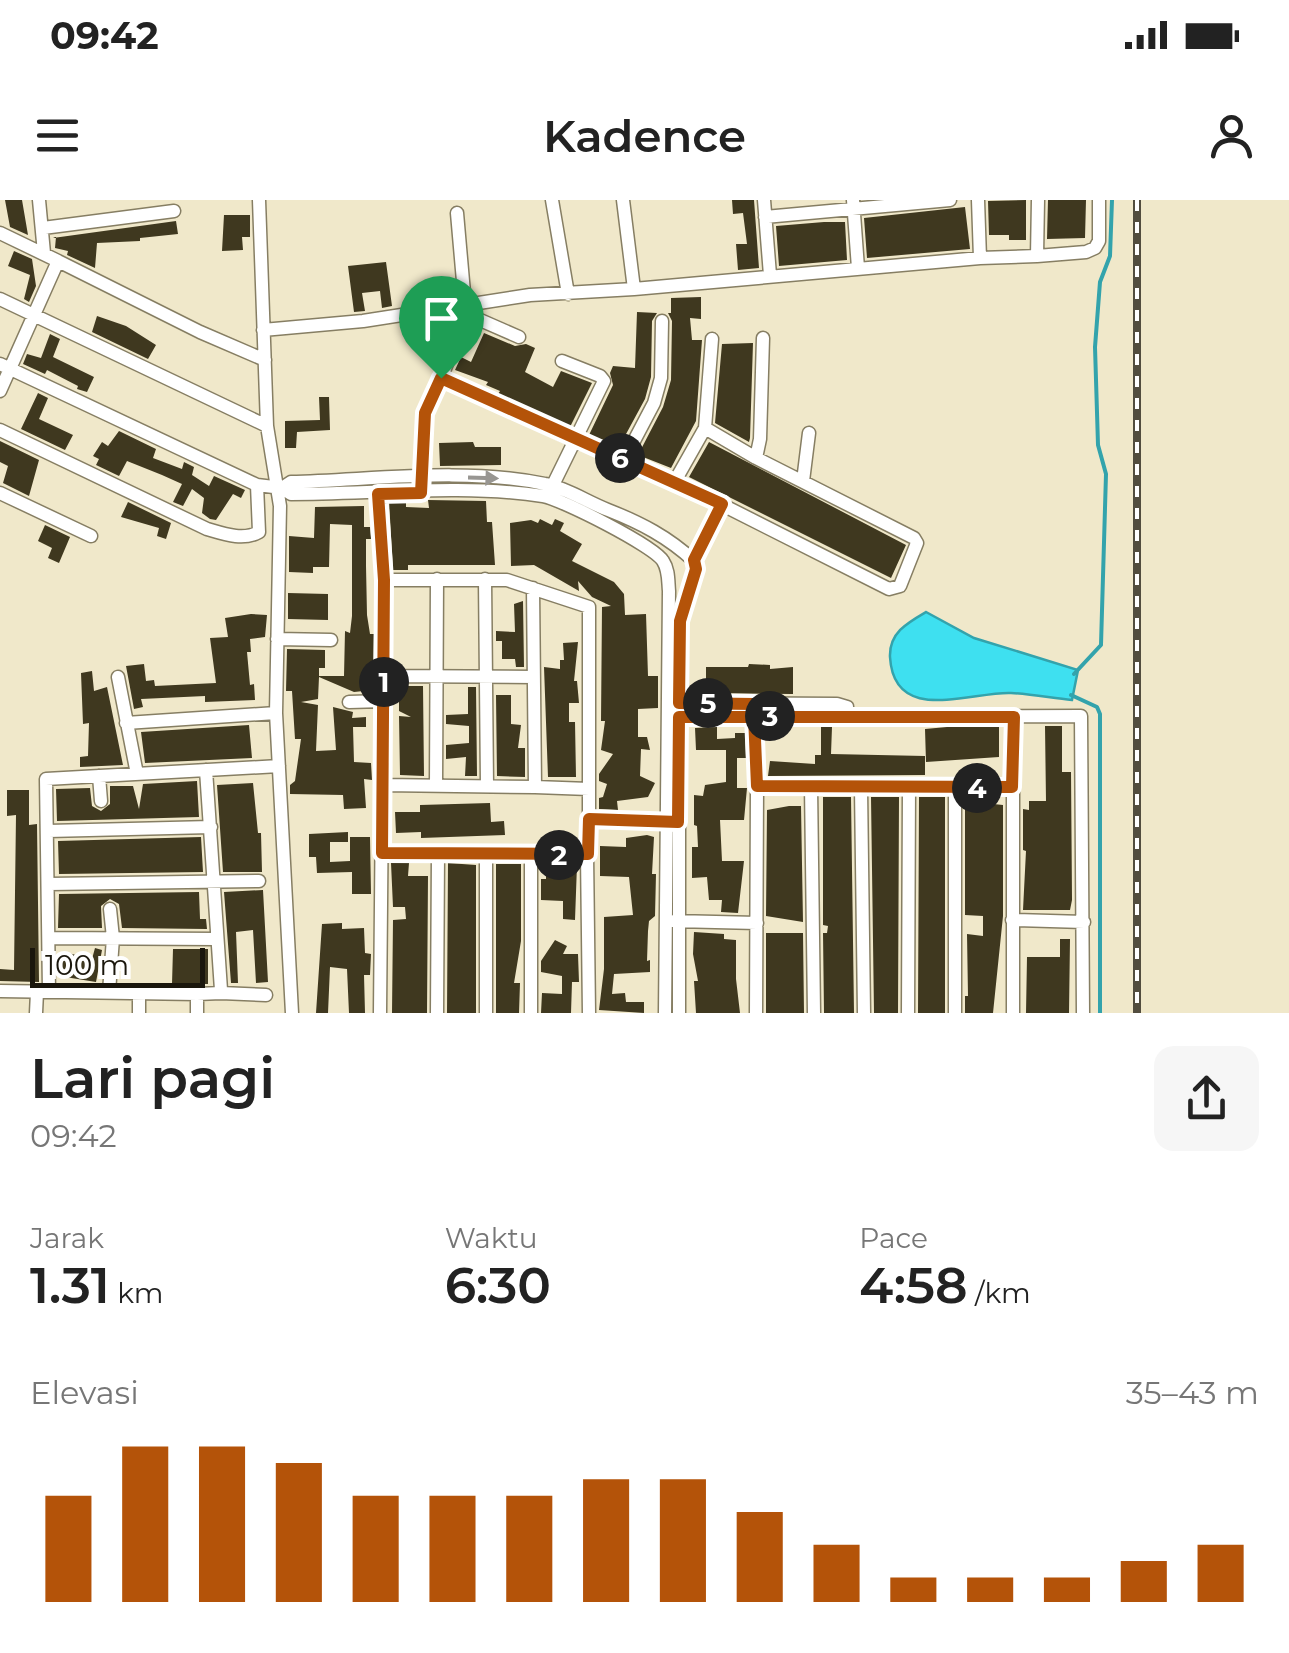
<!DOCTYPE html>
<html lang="id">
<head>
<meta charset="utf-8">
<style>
	:root { --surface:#fff; --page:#f6f6f6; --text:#222; --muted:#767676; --accent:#b45309 }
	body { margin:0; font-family:Montserrat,sans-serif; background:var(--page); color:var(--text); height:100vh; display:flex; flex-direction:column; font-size:38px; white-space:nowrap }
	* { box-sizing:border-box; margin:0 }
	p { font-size:32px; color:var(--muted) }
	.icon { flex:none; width:55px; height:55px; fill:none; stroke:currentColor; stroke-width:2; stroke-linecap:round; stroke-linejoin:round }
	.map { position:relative; height:813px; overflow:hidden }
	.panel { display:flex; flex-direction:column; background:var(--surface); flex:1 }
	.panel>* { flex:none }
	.scale { position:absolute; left:30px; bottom:25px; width:175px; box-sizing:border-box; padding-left:10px; border:5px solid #1a160c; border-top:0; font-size:28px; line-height:35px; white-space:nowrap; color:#1a160c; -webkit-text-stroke:8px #fff; paint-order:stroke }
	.pin { position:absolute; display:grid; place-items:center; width:85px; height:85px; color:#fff; margin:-102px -42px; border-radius:50% 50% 50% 0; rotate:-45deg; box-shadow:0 0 10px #0007 }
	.pin .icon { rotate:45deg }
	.km { position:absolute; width:50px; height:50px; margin:-25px; border-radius:50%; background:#222; color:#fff; font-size:28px; line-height:50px; text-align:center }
	.round { display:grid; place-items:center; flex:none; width:105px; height:105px; border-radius:20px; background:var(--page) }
	.summary { display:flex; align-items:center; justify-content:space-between; height:170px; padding:0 30px }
	h1 { font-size:55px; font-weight:600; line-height:75px }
	.metrics { display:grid; grid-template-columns:repeat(3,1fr); gap:15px; height:170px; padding:10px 30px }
	.metrics div { display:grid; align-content:center }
	.metrics b { font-size:50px; font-weight:600 }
	.metrics small { font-size:28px; font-weight:400 }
	.metrics p { font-size:28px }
	.chart { height:280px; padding:20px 30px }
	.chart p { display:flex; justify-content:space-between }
	.chart svg { width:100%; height:180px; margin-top:10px; stroke:var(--accent); stroke-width:6 }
	.status { display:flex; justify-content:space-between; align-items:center; height:70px; padding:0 50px; background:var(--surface); direction:ltr }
	.status svg { height:28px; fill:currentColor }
	header { display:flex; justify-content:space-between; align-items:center; height:130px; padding:0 30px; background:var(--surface); font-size:45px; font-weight:600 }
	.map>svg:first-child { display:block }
	.water { fill:#3ee0f0; stroke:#33a3ac; stroke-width:2.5 }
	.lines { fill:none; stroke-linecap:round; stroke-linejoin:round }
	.stream { stroke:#33a3ac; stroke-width:4 }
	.building { fill:#3f381f }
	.minor-casing { stroke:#867e63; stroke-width:15 }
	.minor { stroke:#fff; stroke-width:12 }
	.rail-casing { stroke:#524d3e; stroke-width:8 }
	.rail { stroke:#fff; stroke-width:4; stroke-dasharray:11; stroke-linecap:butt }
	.oneway { fill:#989692 }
	.route-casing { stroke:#fff; stroke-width:20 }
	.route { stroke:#b45309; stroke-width:12 }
</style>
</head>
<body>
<div class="status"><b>09:42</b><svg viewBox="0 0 49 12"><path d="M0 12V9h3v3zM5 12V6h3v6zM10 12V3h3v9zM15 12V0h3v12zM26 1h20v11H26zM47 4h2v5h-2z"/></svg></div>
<header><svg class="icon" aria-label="menu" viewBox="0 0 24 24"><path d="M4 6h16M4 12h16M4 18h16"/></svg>Kadence<svg class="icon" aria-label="person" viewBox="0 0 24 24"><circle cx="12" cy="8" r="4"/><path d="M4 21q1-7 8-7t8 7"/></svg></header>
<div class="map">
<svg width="1289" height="813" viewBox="0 0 1289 813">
	<rect width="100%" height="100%" fill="#f0e8ca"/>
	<path class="water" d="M926,412L974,438L1078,470L1072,500C1052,498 1031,494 1011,493C972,491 894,526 890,457C889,433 907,423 926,412Z"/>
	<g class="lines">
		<path class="stream" d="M1074,474L1101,445L1106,274L1098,245L1095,147L1100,82L1110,56L1112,0
			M1071,495L1097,507L1100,514V813"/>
	</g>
	<path class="building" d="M5,0H22L28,35L10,27Z
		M732,0H754L759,68L738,70L736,44H747L743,13L733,14Z
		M1026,0V40H1009V35H989L988,1Z
		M1048,0H1086L1085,38L1047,39Z
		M965,7L970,49L867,58L864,18Z
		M224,15H250V37H242L243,50L222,51Z
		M176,21L178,34L140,38V41L97,43L95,68L67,55L68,51L55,48L56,37L53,38Z
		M824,22H845L847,60L779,66L776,26Z
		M14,51L32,59L36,86L29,102L24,99L30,75L8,66Z
		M386,62L392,106L382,108L380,91L362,93L365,111L354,112L348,66Z
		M701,97V119L690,118L692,140H702L696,221L671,268L638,255L663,207L671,180L672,121L668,113H671V98Z
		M637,112L657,113L652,121L651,177L645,199L619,247L589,235L613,185L610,173L613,166L635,168Z
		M97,116L126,126L156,145L148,159L92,132Z
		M484,133L515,146L526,144L535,148L525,172L553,187L561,171L592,183L570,227L498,194L500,191L486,185L488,182L455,170L461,157L471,162Z
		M50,134L60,139L53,157L94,177L87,192L77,189L78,186L47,170L45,174L23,164L27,154L41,158Z
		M753,143L750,238L749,242L715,223L722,144Z
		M38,193L48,198L39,219L73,235L65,250L21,229Z
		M319,197H329L330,230L297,232L296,248H285V221L320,220Z
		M119,231L156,249L153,258L182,269L184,262L194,267L192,275L209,286L214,276L245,290L241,298L233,294L216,320L210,319L202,313L204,298L192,289L183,306L173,302L182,284L162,275L127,261L119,276L96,265L99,259L93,256L102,242L108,246Z
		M0,241L39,260L29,296L3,283L8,266L0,262Z
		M473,242L475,247H501V265L440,266L439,243Z
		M709,242L906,345L891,378L689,277Z
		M428,300L486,301L487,322H492L495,365H408V370H393L389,301H406V307L429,308Z
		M128,302L171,323L166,339L157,336L159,328L121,317Z
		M364,306V327H370L371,339H366V366L367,415L370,434H374L373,490L354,492L319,477L318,499L301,502L318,505L316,551L336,550L333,507L353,512L352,518L366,517V527H353L354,562L371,563L372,580L364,579L366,608L344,609L343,595L290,594V585L295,581L301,539H295L292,491H286L287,449L325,450V468H319V476H344L345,431L350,433L352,416V325L330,324L329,367H313V373L289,372V336L314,338L315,307Z
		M540,319L552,325L555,319L564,323L560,331L582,344L572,361L614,382L624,394L625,415L646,414L648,476H658V508L638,509V537H647L650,550L641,549L640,576L655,583L648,597L617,601L618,610L599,609V598L603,597L607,584L599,581V574L613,554L601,550L605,521H601L602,407L611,406L592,397L578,381L579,391L534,365L511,366L510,323L531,320L538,323Z
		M45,325L70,337L59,363L48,358L52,348L38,341Z
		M288,393L328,394V420L288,419Z
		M523,401L524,467H516L515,459H502V441H496V431L515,432L514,404Z
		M251,414L267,415L265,437L250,439L251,452H247L250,485L254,484L255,500L205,502V496L141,499L143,507L134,509L126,466L144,464L146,481L154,480L155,486L216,483L210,438L228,437L225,418Z
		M578,442L574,481H577L579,503H569V522H575L576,577H548L544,467L560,469V460H564L563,443Z
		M749,464L770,465V469L793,467V494L706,493V467H748Z
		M92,471L94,491L107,487L123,565L80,567V557L88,556L89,523L83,524L81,473Z
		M399,486H423L424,576L400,575L399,516L411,517L399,511Z
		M468,487H476L477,576H465L466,557L446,559V545L469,543V526L446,524V515L468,514Z
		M496,495H511V524L521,525L518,548H525V577L497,576Z
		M249,525L252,558L145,563L141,532Z
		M958,526H999V557L926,562L925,529Z
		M1045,526H1062V572H1071L1072,700L1070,710H1023L1026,651L1023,650V609L1029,610V601H1046Z
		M717,527V539L735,538V533H745L746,558H737V588H747L744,620H720L722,661H744L738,713L721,712L722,700H709L707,677L692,678V647H698L697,626L694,625V595L703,596L705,585L726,582V550H696L695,528Z
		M821,527H832L831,554L925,556V575L768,576L770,561L815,564V555H821Z
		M197,581L199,617L57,621L56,589L90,588L92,606L101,611L110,604V586H133L139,609L143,584Z
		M253,583L258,633H261L262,672H223L217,585Z
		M7,590H29V625L37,624L39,782L0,781V769L14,770L16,615L7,616Z
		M823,597H851L854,813H824L823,733H827L828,726L823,725Z
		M871,597H899L898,813H874Z
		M919,597H945V813H918Z
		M965,601L1003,605V716L993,813H965V796H968L967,734L983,736V716L965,715Z
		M490,603L491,622L504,621L505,635L421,638V632L396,633L395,612H420V605Z
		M789,606H801L803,722L766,716L767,610Z
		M348,632V642H330V662L350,661V637H370L371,694H352V672L317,673L316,657H309V634Z
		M647,635L654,637L652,674H656L655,716L649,721L648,731L647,761L650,760V772L614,774L612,794L625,793L626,802H644V813L599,810L604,769V717L633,715L629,677L600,676V646L626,647V638Z
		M201,637L203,672L59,674L58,641Z
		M391,663H409L408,676H428L427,813H392L393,720L406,719L405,707H393Z
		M448,663L476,665V813H447Z
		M496,664H521V741L514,783H520L519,813H496Z
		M546,664L577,665L575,720L563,719V701L541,700V679H546Z
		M263,690L268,782L256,783L253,730L236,732L238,783H231L224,692Z
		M199,692L200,719H206L207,729L122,728L119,704L110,699L101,706L102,728H58L59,694Z
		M342,723V729L364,728L365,753L371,754L370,775H364L365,813H349L347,769L330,767L328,813H316L322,724Z
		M694,732L724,734V739L736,740V779L740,813H696L694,781H698L693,754Z
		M766,733H803L804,813H766Z
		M1060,739H1070L1069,813H1026L1027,757H1060Z
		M555,740L567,746L563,754H578L579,782H572L571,813H541L542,793L562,794V776L541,772V761Z
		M95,748L102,750L96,782L59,776L64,752L92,759Z
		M173,749H208V784H172Z"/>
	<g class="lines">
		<defs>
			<path id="minor" d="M39,0L44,53
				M259,0L267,226L280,306L276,513L292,813
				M552,0L568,94
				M623,0L634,89
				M764,0L770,75
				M853,0L858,68
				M978,0L980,58
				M457,13L465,104
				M765,17L950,0
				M43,28L174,11
				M0,33L58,61
				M1037,56L1086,52L1095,48L1099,41V0
				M0,99L267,226
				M263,130L363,121L530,95L634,89L980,58L1037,56L1038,0
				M0,164L257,285L282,288L291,294C370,294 465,284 543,296C561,299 654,346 663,361C669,370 668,381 669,391L665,813
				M441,178L466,118L471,116L519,137
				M0,191L58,61L200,132L265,160
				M705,228L756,258L914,338L917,343L900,386L889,389L675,281Z
				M705,228L712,139
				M0,230L207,329C224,334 243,341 259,332L257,285
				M756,258L760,239L763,138
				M624,260L675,281
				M803,281L809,233
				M282,288L291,282C373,280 463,267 545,284C567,288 587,302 608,310C641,323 668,337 694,361
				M0,293L91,336
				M421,293L425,213L441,178L576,241L624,260L654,203L661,178L662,121
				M549,293L604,181L600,176L562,161
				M378,294L384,380
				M485,379L487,586
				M277,439L331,440
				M384,476L534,477
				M118,477L137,574
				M349,502L384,501
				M679,503L837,504L847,507L846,518
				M754,509L757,587
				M679,517L1081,516L1083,813
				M126,523L276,513
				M99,576L101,601
				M384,585L535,587L533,388
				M436,586L437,379
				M811,586L814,813
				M535,587L589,589
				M1013,587V517
				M861,588L864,813
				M955,588V813
				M48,631L211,627
				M382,653L587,654L589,813
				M587,654L589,619
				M49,684L259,681
				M1012,720L1084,722
				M674,721L757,723
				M49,738L217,739
				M0,791L197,794V813
				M49,792L46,579L279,566
				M109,792L113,738L110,709
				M221,793L266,795
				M197,794L221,793V790L206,570
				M36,813L37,792
				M139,813V792
				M380,813L384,380H507L589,407V619L678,622
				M437,813L438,653
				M486,813V656
				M531,813V656
				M679,813V421L695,369L694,361L722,304
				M756,813L757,587H1013V813
				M908,813L909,587"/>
		</defs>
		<use href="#minor" class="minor-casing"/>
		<use href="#minor" class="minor"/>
		<defs>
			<path id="rail" d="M1137,0V813"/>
		</defs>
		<use href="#rail" class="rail-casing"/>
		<use href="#rail" class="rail"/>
	</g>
	<defs><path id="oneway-solid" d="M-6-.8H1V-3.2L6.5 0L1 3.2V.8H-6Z" transform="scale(2.5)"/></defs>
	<use class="oneway" href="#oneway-solid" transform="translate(483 278) rotate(2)"/>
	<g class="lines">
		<defs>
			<path id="route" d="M441,178L425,213L421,293L378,294L384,380L382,653L588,654L589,619L678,622L679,517H1014L1012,587L757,586L754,516V504L679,503L680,421L696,369L694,360L722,304L441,178"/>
		</defs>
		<use href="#route" class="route-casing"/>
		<use href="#route" class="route"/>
	</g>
</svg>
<div class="scale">100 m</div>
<div class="pin" style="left:441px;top:178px;background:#1e9e55"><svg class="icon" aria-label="arrive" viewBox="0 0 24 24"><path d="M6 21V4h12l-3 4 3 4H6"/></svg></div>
<b class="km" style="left:384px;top:482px">1</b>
<b class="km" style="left:559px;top:655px">2</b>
<b class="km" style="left:770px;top:516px">3</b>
<b class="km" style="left:977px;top:588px">4</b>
<b class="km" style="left:708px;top:503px">5</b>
<b class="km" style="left:620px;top:258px">6</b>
</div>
<section class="panel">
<div class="summary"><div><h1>Lari pagi</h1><p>09:42</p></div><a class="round"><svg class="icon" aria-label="share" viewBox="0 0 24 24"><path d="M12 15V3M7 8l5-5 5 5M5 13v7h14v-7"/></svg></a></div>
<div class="metrics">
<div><p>Jarak</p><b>1.31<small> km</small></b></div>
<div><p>Waktu</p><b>6:30</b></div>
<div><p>Pace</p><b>4:58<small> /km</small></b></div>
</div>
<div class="chart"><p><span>Elevasi</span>35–43 m</p>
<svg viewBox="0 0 160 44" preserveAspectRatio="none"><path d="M5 44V18M15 44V6M25 44V6M35 44V10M45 44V18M55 44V18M65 44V18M75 44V14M85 44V14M95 44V22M105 44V30M115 44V38M125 44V38M135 44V38M145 44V34M155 44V30"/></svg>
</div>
</section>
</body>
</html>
